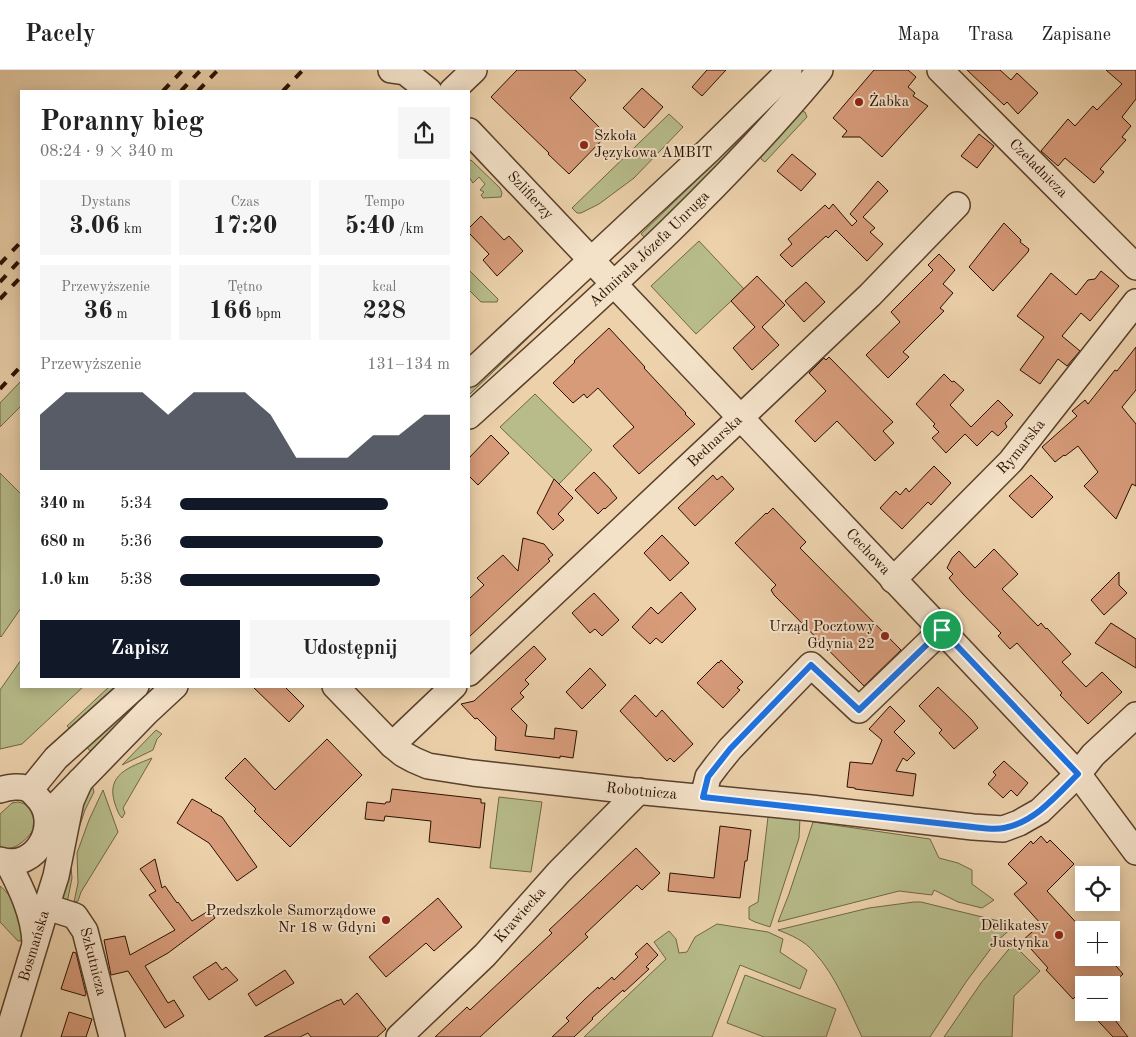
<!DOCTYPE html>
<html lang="pl">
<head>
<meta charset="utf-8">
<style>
	:root { --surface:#fff; --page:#f6f6f6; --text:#222; --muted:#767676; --line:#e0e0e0; --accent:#111827 }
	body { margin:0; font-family:"Old Standard TT",serif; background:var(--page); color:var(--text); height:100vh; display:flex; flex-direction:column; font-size:19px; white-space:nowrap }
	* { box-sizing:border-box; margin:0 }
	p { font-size:16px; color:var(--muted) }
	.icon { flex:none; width:28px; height:28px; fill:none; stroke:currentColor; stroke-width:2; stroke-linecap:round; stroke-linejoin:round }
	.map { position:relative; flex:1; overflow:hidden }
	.drawer { position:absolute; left:20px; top:20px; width:450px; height:598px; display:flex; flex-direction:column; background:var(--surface); border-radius:0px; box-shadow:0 2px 12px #0003 }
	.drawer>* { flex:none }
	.fabs { position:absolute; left:1075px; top:796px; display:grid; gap:10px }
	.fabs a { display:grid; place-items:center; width:45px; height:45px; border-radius:0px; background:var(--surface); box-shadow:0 2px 12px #0003; font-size:25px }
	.pin { position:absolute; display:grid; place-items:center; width:42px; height:42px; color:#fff; margin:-21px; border:2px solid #fff; border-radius:50%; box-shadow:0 1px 5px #0007 }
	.round { display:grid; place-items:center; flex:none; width:52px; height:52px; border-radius:0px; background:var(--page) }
	.summary { display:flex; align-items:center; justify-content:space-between; height:85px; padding:0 20px }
	h1 { font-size:28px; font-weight:700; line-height:38px }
	.stats { display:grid; grid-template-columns:repeat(3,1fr); gap:8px; height:85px; padding:5px 20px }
	.stats div { display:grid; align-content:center; border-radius:0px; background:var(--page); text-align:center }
	.stats b { font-size:25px; font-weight:700 }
	.stats small { font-size:14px; font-weight:400 }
	.stats p { font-size:14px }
	.chart { height:140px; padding:10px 20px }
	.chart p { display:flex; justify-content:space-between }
	.chart svg { width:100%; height:90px; margin-top:5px; fill:var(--accent); opacity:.7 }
	.button { display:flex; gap:10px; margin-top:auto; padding:10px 20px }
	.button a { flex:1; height:58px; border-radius:0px; background:var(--accent); color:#fff; font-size:20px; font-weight:700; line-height:58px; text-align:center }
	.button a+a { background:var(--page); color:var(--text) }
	ul { padding:0 20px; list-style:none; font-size:16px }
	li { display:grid; grid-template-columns:80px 60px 1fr; align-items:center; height:38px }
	li i { height:12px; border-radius:6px; background:var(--accent) }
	header { display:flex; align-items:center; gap:30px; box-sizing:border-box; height:70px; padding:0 25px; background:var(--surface); border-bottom:1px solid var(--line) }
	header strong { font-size:24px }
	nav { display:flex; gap:28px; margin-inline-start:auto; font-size:18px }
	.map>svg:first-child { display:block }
	.green { fill:#b7bc8a; stroke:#706645 }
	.building { fill:#d79b7a; stroke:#2a0f00 }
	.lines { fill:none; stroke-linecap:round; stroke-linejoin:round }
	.minor-casing { stroke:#5a402b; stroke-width:28 }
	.minor { stroke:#f3e1c8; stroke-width:25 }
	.rail { stroke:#2a0f00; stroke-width:4; stroke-dasharray:9 9; stroke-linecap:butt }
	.route-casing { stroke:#fff; stroke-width:10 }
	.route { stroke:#1a73e8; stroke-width:6 }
	.poi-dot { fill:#8f2418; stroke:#f3e1c8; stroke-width:2 }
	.labels { text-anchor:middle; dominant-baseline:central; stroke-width:4; stroke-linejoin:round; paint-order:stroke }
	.poi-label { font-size:15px; fill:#2a0f00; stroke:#f3e1c8; text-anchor:end }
	.street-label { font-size:15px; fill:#2a0f00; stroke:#f3e1c8 }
</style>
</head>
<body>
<header>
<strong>Pacely</strong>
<nav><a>Mapa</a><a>Trasa</a><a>Zapisane</a></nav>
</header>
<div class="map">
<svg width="1136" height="967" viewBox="0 0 1136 967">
	<rect width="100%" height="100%" fill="#ecd1ab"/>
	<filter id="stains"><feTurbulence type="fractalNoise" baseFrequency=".004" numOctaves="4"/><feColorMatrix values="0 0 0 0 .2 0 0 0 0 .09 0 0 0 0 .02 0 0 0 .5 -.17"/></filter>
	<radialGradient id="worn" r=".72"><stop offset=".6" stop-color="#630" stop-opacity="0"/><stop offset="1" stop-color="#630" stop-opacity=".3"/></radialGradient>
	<path class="green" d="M802,0H810L722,94L644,167L641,164L754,55Z
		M800,41L805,42L807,47L765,92L761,89V82Z
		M669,44L683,57L634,108L599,134L581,143H577L572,138Z
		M471,90L500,118L502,123L501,127L483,128L481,125L484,122L480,120L485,114L479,107L473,113L469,107V91Z
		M699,171L744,219L696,264L651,216Z
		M469,200L498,229L497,232H481L469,220Z
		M546,242L551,246L469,325V317Z
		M21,311V336L0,357V333Z
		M535,324L592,380L559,414L500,357Z
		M0,403L21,424V538L1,567L0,566Z
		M21,590V616H84L22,674L0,679V620Z
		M110,616H124L73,662L67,656Z
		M150,616H157L90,681L86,676Z
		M156,660L162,664L157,669L153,680L122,695Z
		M152,688L123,738L125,743L122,748C118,744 117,739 115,734C105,704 130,697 152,688Z
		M89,714L93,718L94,722L85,740L70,785L72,808L67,833L64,832L60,827L76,733Z
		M103,720L118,762L81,822L78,831L74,832L78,813L77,783L89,750Z
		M499,727L542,732L531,802L490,798Z
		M18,732C35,736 34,742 35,758C27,769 15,782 0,778V744L12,733Z
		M768,747L800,748L799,768L770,857L755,852L749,849V837L758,832Z
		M813,752L930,769L939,788L958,793L972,800V814L994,830L982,838L958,832L934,820L932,825L899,821L778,852L789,824Z
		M0,816C16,829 25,851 21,871H18L0,852Z
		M914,832H921L1015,855L995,873L966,912L930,967H862C848,938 836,906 814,882C805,871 791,865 778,860L869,838Z
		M717,854L768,862L783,869L780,882L807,900L800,919L740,895L712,967H584L666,889L654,872L669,861L676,869L679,883L687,882L695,867Z
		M1013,874L1040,901L1014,926L1012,967H944L981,913Z
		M745,905L836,939L826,967H764L727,953Z"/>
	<path class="building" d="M517,0H575L586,10L570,28L607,65L569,104L548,84L549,83L491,27Z
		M707,0H726L702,26L692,17Z
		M874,0H908L916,7L908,17L915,23L913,26L928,36L882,87L860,67H842L847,61L833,48Z
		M967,0H1000L1011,10L1017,3L1038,23L1018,44L1007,32L1004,35Z
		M1106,0H1136V29L1122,47L1131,56L1122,67L1126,70L1100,99L1104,102L1094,113L1065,88L1058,96L1041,81L1068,49L1075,56L1093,36L1097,40L1122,14Z
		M642,18L663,37L644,58L623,38Z
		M979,64L994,76L977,98L961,86Z
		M792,84L816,104L801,121L777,101Z
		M878,111L888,121L863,147L875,158L870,162L883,174L867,191L836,160L828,168L826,166L792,197L780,185L792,174L788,169L825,135L829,139L833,134L852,156L857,151L850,144Z
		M481,146L504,170L509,166L523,181L497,206L483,190L489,184L469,163V158Z
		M1004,153L1021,170L1020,172L1029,179L1028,182L993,221L969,197Z
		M939,184L955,200L943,214L953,223L940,238L944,241L903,282L909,287L888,308L866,285L900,252L891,242L933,200L928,195Z
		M1101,201L1119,216L1090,251L1081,243L1062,266L1080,281L1067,296L1058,289L1040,314L1020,300L1044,267L1017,246L1051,203L1076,225L1088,210L1095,209Z
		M757,206L785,235L762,257L779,275L752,300L733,278L755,257L731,231Z
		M806,212L825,232L804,252L785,231Z
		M609,258L645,297L644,298L686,343L685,344L695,354L639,404L613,376L634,357L598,318L587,328L584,324L573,333L553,313L575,292L574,291Z
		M1136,277V320L1122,337L1136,354V416L1132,414L1116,449L1084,416L1098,402L1078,376L1065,386L1064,385L1055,392L1042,377L1077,346L1072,341L1085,330L1088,334L1115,300L1117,301Z
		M829,287L893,352L883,361L894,373L875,391L837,351L815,372L795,351L826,321L809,303L824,288L826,290Z
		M944,304L952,312L954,311L964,320L950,335L971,357L998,330L1013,345L1005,353L1007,357L998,366L992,361L977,376L965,364L946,383L932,368L939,362L933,356L935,354L916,334Z
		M491,365L509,383L478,415L469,406V388Z
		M934,396L951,413L931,435L928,432L902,459L880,438L896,421L900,425L906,418L909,422Z
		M594,402L611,420V421L617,428L605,439L604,438L598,444L575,420Z
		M713,405L717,410L722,406L734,419L695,456L678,438Z
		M1031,405L1053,427L1032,448L1009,426Z
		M554,409L573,428L558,444L564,450L553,460L537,443Z
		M773,438L806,472L800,478L901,580L864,616L774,525L771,520L776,515L735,473L766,443L767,444Z
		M662,465L689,493L670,511L644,483Z
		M523,468L544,474L553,485L548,489L550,491L469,567V529L484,515L477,508L503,485L518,501Z
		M994,479L1018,504L1002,519L1038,556L1041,553L1046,559L1047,558L1071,584L1062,592L1086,617L1102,602L1122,622L1088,654L1060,625L1062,623L1017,573L1010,579L998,566L1001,563L964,525L949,508L953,504L947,498L952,488L959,481L975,498Z
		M1119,502V515L1127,523L1104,545L1091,530Z
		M681,522L696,539L662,573L656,568L650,574L632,557L651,537L658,544Z
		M594,523L619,550L602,566L595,559L590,563L572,543Z
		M1111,553L1136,569V598L1095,573Z
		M534,576L546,589L525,610L529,614L520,623L524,627L511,639L527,655L525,666L554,669L555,658L577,661L573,688L560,686V688L495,680L496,667L477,648L475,649L461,634L474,631Z
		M721,590L743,612L737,618L740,620L723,638L697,613L718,592L719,593Z
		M590,598L606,615L582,639L566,622Z
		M252,616H284L304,636L289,652Z
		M938,617L972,650L978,658L954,679L939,663L942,660L919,636Z
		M635,625L656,647L662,640L693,674L674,692L670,688L667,691L620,641Z
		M890,636L905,651L894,662L915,683L907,691L903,688L896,701L916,704L913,726L855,719V718L847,717L850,692L872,694L882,670L869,659Z
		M327,669L362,705L290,777L254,741L256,739L225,708L245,688L275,720Z
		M1004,691L1028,713L1017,726L1011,720L1003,728L988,714L996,705L993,702Z
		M392,719L481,729V733H485L480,778L429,772L431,751L385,746L384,751L365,749L367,732L385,734L386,732H390Z
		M192,729L212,740L211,741L222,747L257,797L237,811L209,773L177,753Z
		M720,756L751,760L747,791H745L740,828L668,821L670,803L714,808Z
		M1041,766L1047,773L1050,770L1074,794L1047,821L1084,861V888H1109L1123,904L1111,915H1084V936L1075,927L1073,929L1046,900L1048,898L1023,870L1041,854L1014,824L1027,813L1008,794L1031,771L1033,774Z
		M636,778L660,803L642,820L637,815L585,864L588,867L480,967H435L467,937L470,940L552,863L549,860Z
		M155,789L162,818L165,816L177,833L178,832L192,851L210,840L215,848L168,883L145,896L168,933L174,930L184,946L165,958L128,901L111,905L104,870L125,866L130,885L175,860L149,825L156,821L140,799Z
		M438,828L462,857L434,881L426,873L386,907L369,887Z
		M647,873L658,885L646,897L649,899L624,922L623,920L592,948L593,949L574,967H552L569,951L566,948L585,929L598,917L599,919L612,907L614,910L638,887L635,884Z
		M73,882L76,883L86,924L85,926L61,919Z
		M216,892L222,900L226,897L238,910L209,930L193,907Z
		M285,900L294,913L256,936L248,924Z
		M357,923L386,959L377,967H311L308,963L300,967H264L338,930V931L341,929L344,935Z
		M69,942L92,949L86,967H61Z
		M1090,942H1109L1128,967H1113Z"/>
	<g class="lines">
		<defs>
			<g id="minor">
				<path d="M391,0L405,2L429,21"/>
				<path id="s1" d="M940,0L1136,197"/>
				<path d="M452,21L474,0"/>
				<path id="s2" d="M469,61L1078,704L1136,782"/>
				<path d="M469,304L709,80L780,10L789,0"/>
				<path id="s3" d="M469,346C590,236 715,127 820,0"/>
				<path id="s4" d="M893,510L1011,391L1136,232"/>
				<path id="s5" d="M469,603L757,332L870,225L957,135"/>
				<path id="s6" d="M335,616L392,675L403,684L414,690L428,696L473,703L624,720L811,738L973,757L1003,759L1019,753L1040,741L1078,704L1093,685L1136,645"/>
				<path d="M392,675L454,616"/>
				<path d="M0,720C8,717 22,715 30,720C33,722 34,724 36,726C63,752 37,802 0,790"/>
				<path d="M30,720L56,688L136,616"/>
				<path d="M703,727L708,707L717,695L730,679L811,595L859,640L942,560"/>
				<path d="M47,745L147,642L175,616"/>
				<path d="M8,793C21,818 34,844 35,873"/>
				<path id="s7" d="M47,837L75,846L85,861L112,967"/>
				<path id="s8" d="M7,967L50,825L56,806L71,731L80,711"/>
				<path id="s9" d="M399,967L485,885L559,802L639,721"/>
			</g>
		</defs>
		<use href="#minor" class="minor-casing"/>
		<use href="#minor" class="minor"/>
		<path class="rail" d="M163,21L183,0
			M181,21L201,0
			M198,21L218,0
			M283,21L303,0
			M0,194L21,172
			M0,212L21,189
			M0,229L21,207
			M0,319L21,296"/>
	</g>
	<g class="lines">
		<defs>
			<path id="route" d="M942,560L1078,704C1057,725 1035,752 1004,758C995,760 982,758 973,757L703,727L708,707L730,679L811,595L859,640Z"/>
		</defs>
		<use href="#route" class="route-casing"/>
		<use href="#route" class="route"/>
	</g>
	<g class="poi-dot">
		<circle cx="859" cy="32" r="5"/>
		<circle cx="584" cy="75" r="5"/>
		<circle cx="885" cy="566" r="5"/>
		<circle cx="386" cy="850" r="5"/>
		<circle cx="1059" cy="865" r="5"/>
	</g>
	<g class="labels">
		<g class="poi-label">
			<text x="869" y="32" text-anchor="start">Żabka</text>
			<text x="594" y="66" text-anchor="start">Szkoła<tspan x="594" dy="17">Językowa AMBIT</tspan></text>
			<text x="875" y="557">Urząd Pocztowy<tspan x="875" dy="17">Gdynia 22</tspan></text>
			<text x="376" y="841">Przedszkole Samorządowe<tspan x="376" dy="17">Nr 18 w Gdyni</tspan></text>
			<text x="1049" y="856">Delikatesy<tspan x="1049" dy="17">Justynka</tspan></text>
		</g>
		<g class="street-label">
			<text stroke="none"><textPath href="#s1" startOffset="139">Czeladnicza</textPath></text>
			<text stroke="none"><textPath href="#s2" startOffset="89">Szlifierzy</textPath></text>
			<text stroke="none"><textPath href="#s3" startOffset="246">Admirała Józefa Unruga</textPath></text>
			<text stroke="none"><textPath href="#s5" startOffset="338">Bednarska</textPath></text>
			<text stroke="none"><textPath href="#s4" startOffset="185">Rymarska</textPath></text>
			<text stroke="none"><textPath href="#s2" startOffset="580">Cechowa</textPath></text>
			<text stroke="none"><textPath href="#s6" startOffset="339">Robotnicza</textPath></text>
			<text stroke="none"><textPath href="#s9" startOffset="172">Krawiecka</textPath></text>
			<text stroke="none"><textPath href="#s8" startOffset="95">Bosmańska</textPath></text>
			<text stroke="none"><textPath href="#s7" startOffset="79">Szkutnicza</textPath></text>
		</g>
	</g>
	<rect width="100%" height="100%" filter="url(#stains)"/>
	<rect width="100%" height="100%" fill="url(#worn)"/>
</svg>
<div class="fabs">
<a><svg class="icon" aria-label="locate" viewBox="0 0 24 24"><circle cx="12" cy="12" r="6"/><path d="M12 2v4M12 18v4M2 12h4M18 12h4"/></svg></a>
<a>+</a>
<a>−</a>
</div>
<div class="pin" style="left:942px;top:560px;background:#1e9e55"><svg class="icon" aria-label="arrive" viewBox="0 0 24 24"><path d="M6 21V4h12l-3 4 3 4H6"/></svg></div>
<section class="drawer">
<div class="summary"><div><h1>Poranny bieg</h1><p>08:24 · 9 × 340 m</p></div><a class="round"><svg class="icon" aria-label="share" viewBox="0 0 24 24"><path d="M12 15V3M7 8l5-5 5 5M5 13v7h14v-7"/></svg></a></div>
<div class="stats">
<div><p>Dystans</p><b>3.06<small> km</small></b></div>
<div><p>Czas</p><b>17:20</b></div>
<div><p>Tempo</p><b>5:40<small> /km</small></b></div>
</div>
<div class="stats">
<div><p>Przewyższenie</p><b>36<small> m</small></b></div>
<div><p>Tętno</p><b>166<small> bpm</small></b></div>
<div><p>kcal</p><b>228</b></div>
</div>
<div class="chart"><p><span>Przewyższenie</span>131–134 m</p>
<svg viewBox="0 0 160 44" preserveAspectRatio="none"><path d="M0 44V17L10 6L20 6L30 6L40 6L50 17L60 6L70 6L80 6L90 17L100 38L110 38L120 38L130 27L140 27L150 17L160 17V44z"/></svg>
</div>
<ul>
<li><b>340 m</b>5:34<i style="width:77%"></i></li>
<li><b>680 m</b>5:36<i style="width:75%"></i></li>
<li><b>1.0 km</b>5:38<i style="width:74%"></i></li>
</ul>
<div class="button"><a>Zapisz</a><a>Udostępnij</a></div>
</section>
</div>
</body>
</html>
